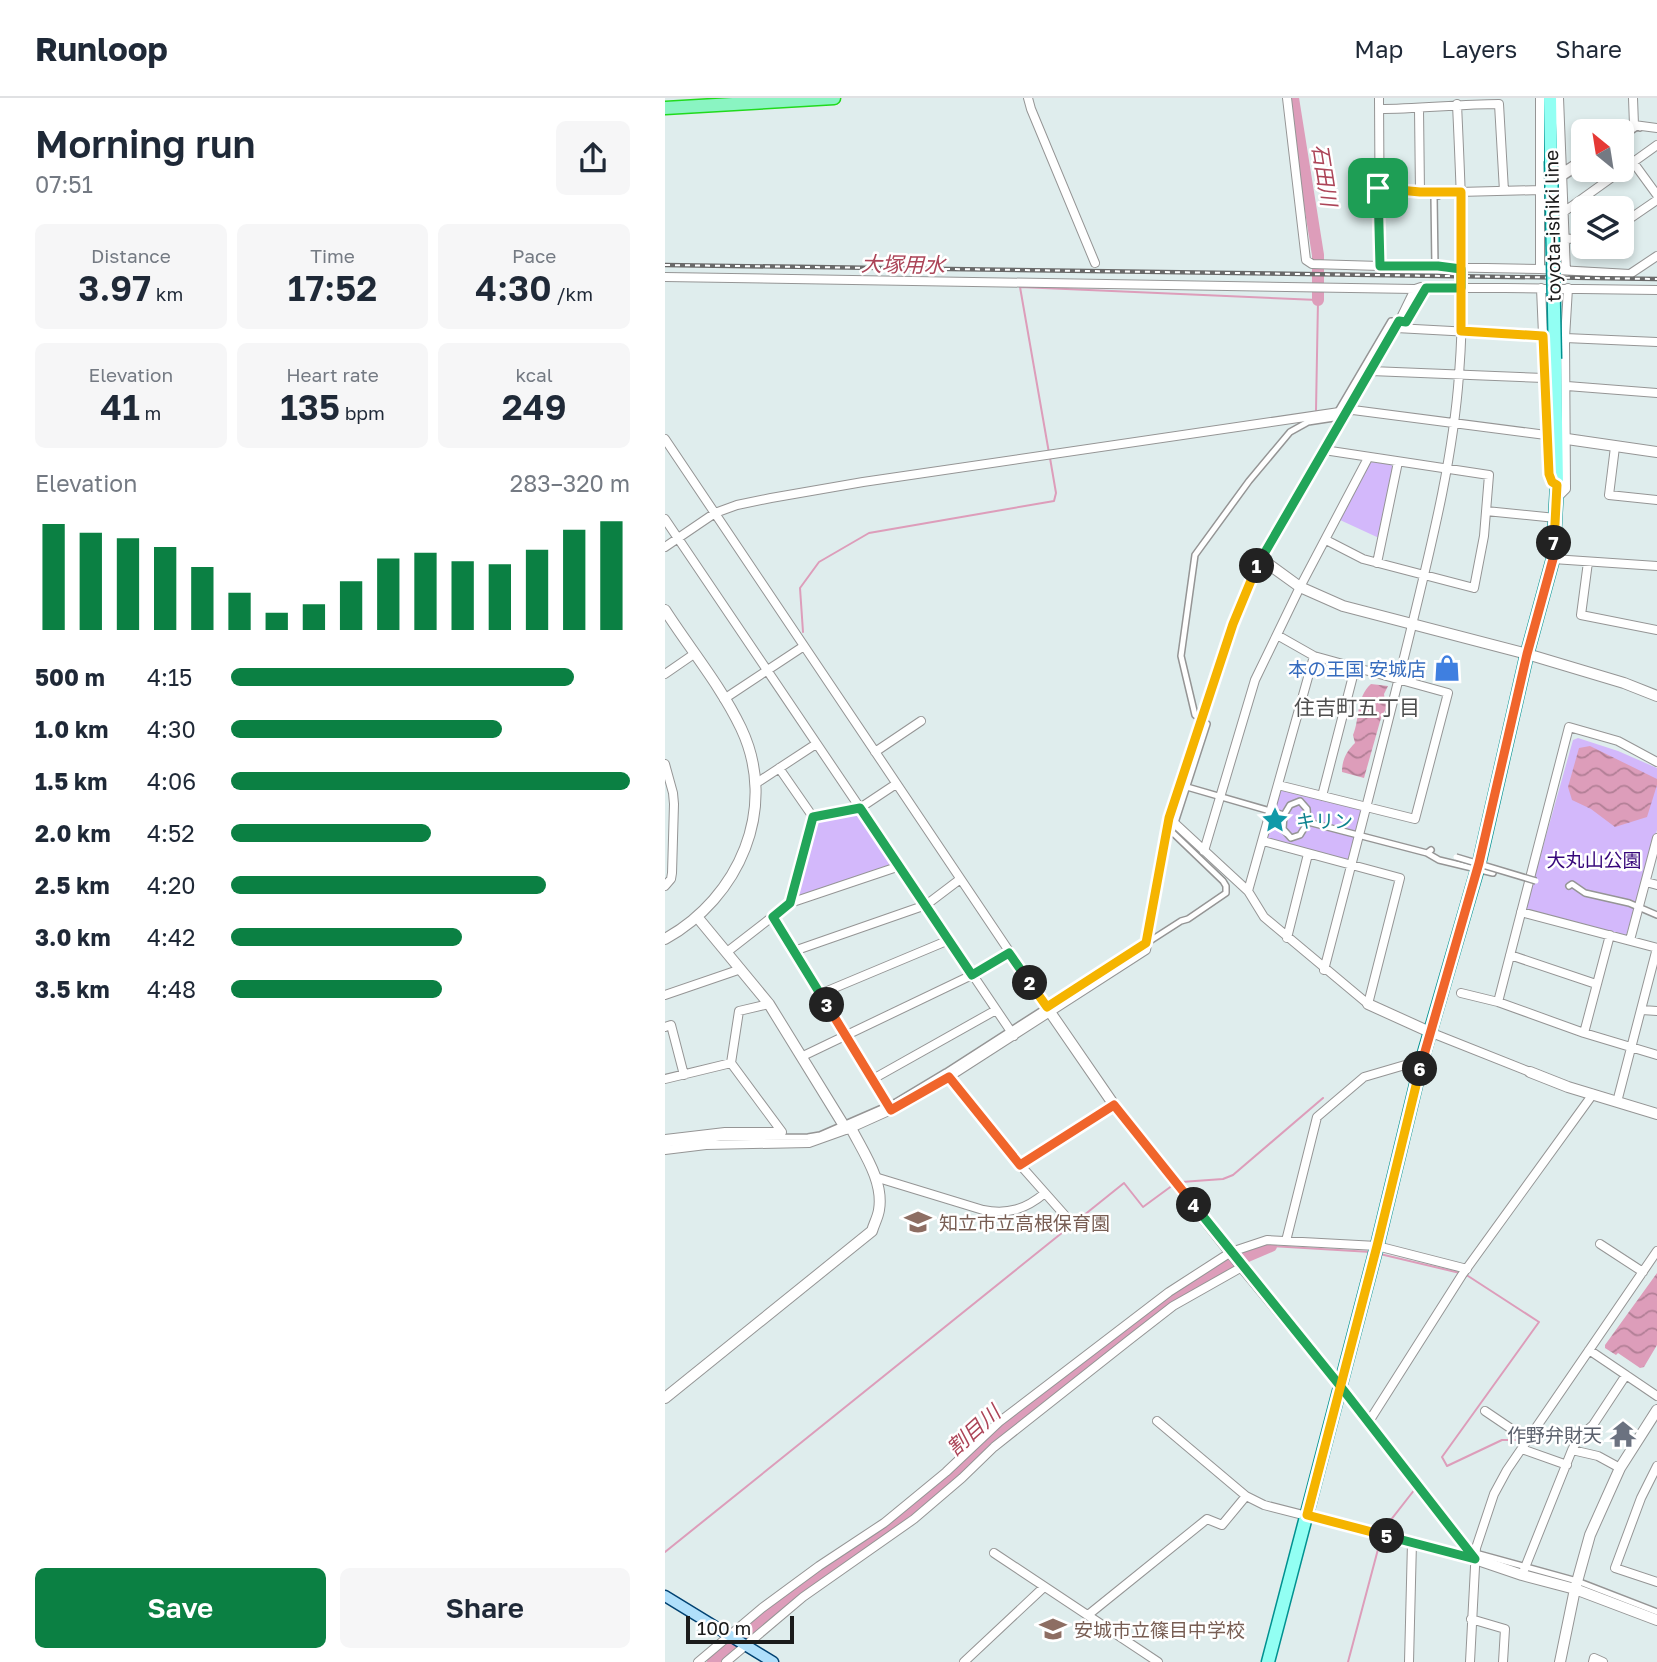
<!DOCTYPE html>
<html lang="en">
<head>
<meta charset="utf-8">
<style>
	:root { --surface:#fff; --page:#f6f6f7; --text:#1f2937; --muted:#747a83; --line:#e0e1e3; --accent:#0b8043 }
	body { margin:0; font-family:"Golos Text","Noto Sans JP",sans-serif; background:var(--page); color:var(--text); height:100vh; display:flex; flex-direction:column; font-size:26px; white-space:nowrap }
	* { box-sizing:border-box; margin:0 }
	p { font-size:23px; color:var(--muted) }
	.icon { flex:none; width:38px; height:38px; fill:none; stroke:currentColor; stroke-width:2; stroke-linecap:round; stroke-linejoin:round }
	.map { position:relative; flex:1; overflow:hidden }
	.panel { display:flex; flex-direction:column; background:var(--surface); width:665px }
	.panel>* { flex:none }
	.needle { width:46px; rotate:330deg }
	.controls { position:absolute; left:906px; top:21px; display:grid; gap:14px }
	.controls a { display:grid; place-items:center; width:63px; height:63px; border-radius:10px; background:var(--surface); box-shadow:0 4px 10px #0003; font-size:35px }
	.scale { position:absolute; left:21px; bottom:18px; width:108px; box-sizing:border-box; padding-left:7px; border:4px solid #1b1b1b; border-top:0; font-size:19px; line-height:24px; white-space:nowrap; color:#1b1b1b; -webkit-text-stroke:5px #fff; paint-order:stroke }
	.pin { position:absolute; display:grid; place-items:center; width:60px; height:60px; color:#fff; margin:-30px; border-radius:14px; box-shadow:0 4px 10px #0006 }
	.km { position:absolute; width:35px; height:35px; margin:-18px; border-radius:50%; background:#222; color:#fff; font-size:19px; line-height:35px; text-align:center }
	.round { display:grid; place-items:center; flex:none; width:74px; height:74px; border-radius:10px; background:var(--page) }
	.headline { display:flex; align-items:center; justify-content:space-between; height:119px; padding:0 35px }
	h1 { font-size:38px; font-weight:600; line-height:52px }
	.figures { display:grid; grid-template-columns:repeat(3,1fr); gap:10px; height:119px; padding:7px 35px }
	.figures div { display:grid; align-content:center; border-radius:10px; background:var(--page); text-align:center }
	.figures b { font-size:35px; font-weight:600 }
	.figures small { font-size:19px; font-weight:400 }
	.figures p { font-size:19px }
	.chart { height:196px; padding:14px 35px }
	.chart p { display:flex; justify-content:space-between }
	.chart svg { width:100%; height:126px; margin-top:7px; stroke:var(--accent); stroke-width:6 }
	.button { display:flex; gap:14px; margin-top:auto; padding:14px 35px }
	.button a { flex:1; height:80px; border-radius:10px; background:var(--accent); color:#fff; font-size:28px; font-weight:600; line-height:80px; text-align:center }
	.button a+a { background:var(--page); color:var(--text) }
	ul { padding:0 35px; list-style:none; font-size:23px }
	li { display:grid; grid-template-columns:112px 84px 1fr; align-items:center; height:52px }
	li i { height:18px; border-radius:9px; background:var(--accent) }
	header { display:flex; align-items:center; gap:42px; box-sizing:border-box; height:98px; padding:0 35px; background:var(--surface); border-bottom:2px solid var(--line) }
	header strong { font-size:33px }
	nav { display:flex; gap:38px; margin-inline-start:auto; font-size:24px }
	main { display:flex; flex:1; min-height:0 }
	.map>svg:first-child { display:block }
	.park { fill:#d3b8fb }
	.water { fill:url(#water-waves) }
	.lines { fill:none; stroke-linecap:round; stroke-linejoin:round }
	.stream { stroke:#dd9dba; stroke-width:2 }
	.river { stroke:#dd9dba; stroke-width:12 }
	.pedestrian-casing { stroke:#959595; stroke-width:8 }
	.minor-casing { stroke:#959595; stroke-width:10 }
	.tertiary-casing { stroke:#959595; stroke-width:12 }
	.secondary-casing { stroke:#014272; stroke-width:13 }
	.primary-casing { stroke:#009190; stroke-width:15 }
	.trunk-casing { stroke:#21da1d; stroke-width:15 }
	.pedestrian { stroke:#fff; stroke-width:5 }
	.minor { stroke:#fff; stroke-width:8 }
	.tertiary { stroke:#fff; stroke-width:10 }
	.secondary { stroke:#afdffb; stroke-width:10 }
	.primary { stroke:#92fff3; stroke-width:12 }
	.trunk { stroke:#8af4c2; stroke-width:12 }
	.rail-casing { stroke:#696969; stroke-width:4.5 }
	.rail { stroke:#fff; stroke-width:2; stroke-dasharray:5; stroke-linecap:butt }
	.pedestrian-bridge-casing { stroke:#959595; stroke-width:8; stroke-linecap:butt }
	.primary-bridge-casing { stroke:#009190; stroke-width:15; stroke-linecap:butt }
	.pedestrian-bridge { stroke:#fff; stroke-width:5 }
	.primary-bridge { stroke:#92fff3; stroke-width:12 }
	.split-1-casing { stroke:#fff; stroke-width:14 }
	.split-2-casing { stroke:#fff; stroke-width:14 }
	.split-3-casing { stroke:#fff; stroke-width:14 }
	.split-4-casing { stroke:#fff; stroke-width:14 }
	.split-5-casing { stroke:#fff; stroke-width:14 }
	.split-6-casing { stroke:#fff; stroke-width:14 }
	.split-7-casing { stroke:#fff; stroke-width:14 }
	.split-8-casing { stroke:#fff; stroke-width:14 }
	.split-1 { stroke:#22a559; stroke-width:9 }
	.split-2 { stroke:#f5b400; stroke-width:9 }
	.split-3 { stroke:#22a559; stroke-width:9 }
	.split-4 { stroke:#f0652b; stroke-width:9 }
	.split-5 { stroke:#22a559; stroke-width:9 }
	.split-6 { stroke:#f5b400; stroke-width:9 }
	.split-7 { stroke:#f0652b; stroke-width:9 }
	.split-8 { stroke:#f5b400; stroke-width:9 }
	.labels { text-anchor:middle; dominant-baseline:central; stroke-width:5; stroke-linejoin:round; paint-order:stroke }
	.street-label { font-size:19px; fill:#1b1b1b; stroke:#fff }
	.shop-label { font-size:19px; fill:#366cbe; stroke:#fff; text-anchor:end }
	.culture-label { font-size:19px; fill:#0d838f; stroke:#fff; text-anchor:start }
	.park-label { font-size:19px; fill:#36077a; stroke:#fff }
	.education-label { font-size:19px; fill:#785e54; stroke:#fff; text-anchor:start }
	.worship-label { font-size:19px; fill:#5b616d; stroke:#fff; text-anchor:end }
	.water-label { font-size:21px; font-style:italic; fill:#ac4558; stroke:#fff }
	.neighbourhood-label { font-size:21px; fill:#4e4e4e; stroke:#fff }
</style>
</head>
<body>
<header>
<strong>Runloop</strong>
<nav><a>Map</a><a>Layers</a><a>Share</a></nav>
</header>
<main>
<section class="panel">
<div class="headline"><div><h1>Morning run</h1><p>07:51</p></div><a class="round"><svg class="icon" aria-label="share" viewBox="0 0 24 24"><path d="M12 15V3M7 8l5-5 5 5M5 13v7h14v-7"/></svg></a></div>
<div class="figures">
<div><p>Distance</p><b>3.97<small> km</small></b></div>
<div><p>Time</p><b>17:52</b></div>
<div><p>Pace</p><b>4:30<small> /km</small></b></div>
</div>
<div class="figures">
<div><p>Elevation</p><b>41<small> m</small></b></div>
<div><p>Heart rate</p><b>135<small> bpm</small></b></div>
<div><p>kcal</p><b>249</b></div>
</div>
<div class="chart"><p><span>Elevation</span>283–320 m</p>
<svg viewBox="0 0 160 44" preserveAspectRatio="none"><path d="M5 44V7M15 44V10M25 44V12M35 44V15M45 44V22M55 44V31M65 44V38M75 44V35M85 44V27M95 44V19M105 44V17M115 44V20M125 44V21M135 44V16M145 44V9M155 44V6"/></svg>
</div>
<ul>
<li><b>500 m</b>4:15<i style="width:86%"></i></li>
<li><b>1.0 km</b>4:30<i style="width:68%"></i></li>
<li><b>1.5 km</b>4:06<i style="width:100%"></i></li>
<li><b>2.0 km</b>4:52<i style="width:50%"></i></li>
<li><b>2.5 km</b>4:20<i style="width:79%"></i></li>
<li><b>3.0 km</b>4:42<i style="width:58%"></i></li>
<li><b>3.5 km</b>4:48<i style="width:53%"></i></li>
</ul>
<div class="button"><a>Save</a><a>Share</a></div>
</section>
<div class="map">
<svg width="992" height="1564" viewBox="0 0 992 1564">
	<defs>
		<pattern id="water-waves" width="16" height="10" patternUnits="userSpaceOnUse" patternTransform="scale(1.75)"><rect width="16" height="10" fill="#dd9dba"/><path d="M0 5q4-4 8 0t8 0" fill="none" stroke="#b27f96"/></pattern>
	</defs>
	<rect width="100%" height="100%" fill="#dfeded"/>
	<path class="park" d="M708,364L726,366L728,369L714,440L675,422L705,365Z
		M913,640L953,653L992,670V732L961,838L863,812L861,809L908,642Z
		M616,691L696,712L697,715L685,761L682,762L604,741L602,739Z
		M193,714L227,762L225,768L134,799L130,794L149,724Z"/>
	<path class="water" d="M706,586L723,588L719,596L720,603L723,601V607L716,620L699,680L677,674C677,661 682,653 690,645L688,637C695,621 691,599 706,586Z
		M925,648L992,681V687L982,719L950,729L926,711L907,702L903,689L914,650Z
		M992,1175V1247L979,1269L975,1270L953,1255L951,1257L940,1250V1247Z"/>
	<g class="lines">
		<path class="stream" d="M384,355L355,189L653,202L651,312
			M138,534L135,490L154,464L204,435L389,403L391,395L385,360
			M516,1084L558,1081L568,1077L658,1000
			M606,1148L706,1154
			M715,1156L795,1175
			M800,1176L874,1224L777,1359L782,1368L837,1342H851
			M718,1432L750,1391
			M0,1454L459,1085L478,1109L508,1087
			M683,1564L716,1440"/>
		<path class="river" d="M628,0L653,157V202
			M48,1564C83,1536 116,1506 152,1479C187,1451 226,1428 260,1400C291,1375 318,1347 348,1322C430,1259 509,1186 606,1148"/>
		<defs>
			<path id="pedestrian" d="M957,39L972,29L975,30
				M897,80L919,66
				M770,168L769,98H773
				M522,689L619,717
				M635,703L642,711L643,724L635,737L626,740L618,731L619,717L625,707Z
				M643,724L762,755L766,752
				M762,755L774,762L828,775
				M904,788L907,786L920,795L964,805L992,817
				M0,1046L55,1040L143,1039L155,1037L231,1004L281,974L516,823L523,821L561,795V788L558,783L507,734L542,626L530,617L516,558L530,457L584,383L625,334L643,324L669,320L726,223L741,224L761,190
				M810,1460L814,1456L912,1483L992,1514"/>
			<path id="minor" d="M363,0L366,11L430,165
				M622,0L641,162L647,166L715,168
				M714,0L715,168L875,171L965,176L992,158
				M875,0V171
				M894,0L901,174
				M968,0L969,27
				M714,11C754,11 794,6 834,6L839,93
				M754,11L755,95
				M957,34L969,27L992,30
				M957,49L992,97
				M897,75L919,60
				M713,90L755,95L876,92
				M900,113L992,47
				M957,126L992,102
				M901,141L919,140
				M0,179L750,191
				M876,190L884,376L887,384L892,387
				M731,230L878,238
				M900,240L992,244
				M706,273L879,280
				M902,288L992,295
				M0,341L385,914
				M950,349L944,397L992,402
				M659,352L824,377L819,438L809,490L698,461L661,442
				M892,400L901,391L900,240L903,190
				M821,413L891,420
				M0,421L349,938
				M0,449L50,415L72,407L106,400L198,384L681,313L731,230L750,191L756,189L992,192
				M888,461L992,468
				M923,464L916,517L992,532
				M712,465L733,364
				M612,537L649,558L783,595L750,721L613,687
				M0,576L29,556
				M59,601L139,548
				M210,654L256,623
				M0,666L8,695L9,706L7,775L6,781L0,788
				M90,686L151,646
				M657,698L690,570
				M148,719L195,710L231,686
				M504,720L583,793L599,819L703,906L735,780L598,743
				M539,753L590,582L635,489L703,360
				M981,784L992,787
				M583,793L649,558
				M125,805L235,768
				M856,814L992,850
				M108,819L226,1012
				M622,840L643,756
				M965,842L992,740
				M129,853L261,807L294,782
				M62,854L125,805L148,719L114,670
				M845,857L931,886
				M659,872C689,757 719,642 747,527C767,444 788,361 794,277C801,187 796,96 792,6
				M796,895L833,904L919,935L992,957
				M155,896L284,842
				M0,897L76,871
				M833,904L904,629L953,643L992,664
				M977,912L992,913
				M0,929L6,927L19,977
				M767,935L865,974
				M919,935L945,837
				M138,958L307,877L344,855
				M284,979L334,1043L404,1122
				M0,981L66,965L74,913L104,906
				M208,981L331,912
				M952,1004L992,850
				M0,1041L60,1034H117L66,965
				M0,1052L41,1047L144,1045L186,1030L226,1012L284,979L481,852L504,720L568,526L595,460L681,313L688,312L881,337
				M355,1067L449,1007
				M210,1079L318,1112C343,1117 361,1111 380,1095
				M621,1143L652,1019L699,979L757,962
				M935,1146L978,1174
				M924,1252L992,1298
				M676,1289L810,1461
				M820,1313L851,1334L866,1338
				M492,1323L581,1398L599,1407L810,1461
				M703,1325L797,1177L928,996
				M857,1351L902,1367
				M907,1352L914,1339L928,1327L961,1277
				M992,1368L976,1400L950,1470L992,1484
				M329,1455L493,1564
				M857,1477L907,1352L933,1358L955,1370
				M423,1517L542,1421L557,1427L581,1398
				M806,1521L840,1531L838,1564
				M33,1564L97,1510L154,1468L219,1425L281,1374L334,1324L504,1194L566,1154L602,1142L712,1148L802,1171
				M61,1564L138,1499L249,1421L297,1380L329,1349L463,1243L508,1208L577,1169
				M299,1564L379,1489
				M744,1564L747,1444
				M805,1564L811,1450L829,1396L842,1372L992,1153
				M928,1564L929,1560L938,1564"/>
			<path id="tertiary" d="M902,341L992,354
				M595,460L635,489L678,508L862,556L959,585L992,598
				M0,512C25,551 56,588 76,630C114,710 74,800 0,841
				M33,820L104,906L181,1031
				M703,906L767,935
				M385,914L449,1007L577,1169L676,1289
				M865,974L903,989L992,1016
				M0,1300L207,1133C209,1126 213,1119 214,1112C219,1083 198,1054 186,1030
				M810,1461L857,1477L910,1491L992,1522
				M895,1564L910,1491L925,1437L955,1370L992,1312"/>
			<path id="secondary" d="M0,1498L108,1564"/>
			<path id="primary" d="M885,0L886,63
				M603,1564L712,1148L757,962L814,766L862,556L888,461L892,387L890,261"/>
			<path id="trunk" d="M0,10L169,0"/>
		</defs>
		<use href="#pedestrian" class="pedestrian-casing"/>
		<use href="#minor" class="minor-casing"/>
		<use href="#tertiary" class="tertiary-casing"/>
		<use href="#secondary" class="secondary-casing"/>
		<use href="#primary" class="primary-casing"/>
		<use href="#trunk" class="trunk-casing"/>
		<use href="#pedestrian" class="pedestrian"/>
		<use href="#minor" class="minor"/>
		<use href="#tertiary" class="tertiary"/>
		<use href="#secondary" class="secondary"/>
		<use href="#primary" class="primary"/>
		<use href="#trunk" class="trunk"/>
		<defs>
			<path id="rail" d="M0,167L992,181"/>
		</defs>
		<use href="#rail" class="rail-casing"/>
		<use href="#rail" class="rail"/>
		<defs>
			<path id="pedestrian-bridge" d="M791,759L871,783"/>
			<path id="primary-bridge" d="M886,63L890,261"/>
		</defs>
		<use href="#pedestrian-bridge" class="pedestrian-bridge-casing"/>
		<use href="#primary-bridge" class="primary-bridge-casing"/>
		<use href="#pedestrian-bridge" class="pedestrian-bridge"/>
		<use href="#primary-bridge" class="primary-bridge"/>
	</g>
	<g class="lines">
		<defs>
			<path id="split-1" d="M592,468L734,223L741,224L761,190H796V171L773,168H715L713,90"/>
			<path id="split-2" d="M365,885L382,909L481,845L504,720L568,526L592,468"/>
			<path id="split-3" d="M162,907L108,819L125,805L148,719L195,710L307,877L344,855L365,885"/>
			<path id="split-4" d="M162,907L226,1012L284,979L355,1067L449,1007L529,1107"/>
			<path id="split-5" d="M529,1107L676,1289L810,1461L722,1438"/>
			<path id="split-6" d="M722,1438L642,1417L712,1148L755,971"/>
			<path id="split-7" d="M755,971L814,765L862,556L888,461L889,445"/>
			<path id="split-8" d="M713,90L755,94H796V233L878,238L884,376L887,384L892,387L889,445"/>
		</defs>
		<use href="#split-1" class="split-1-casing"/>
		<use href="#split-2" class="split-2-casing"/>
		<use href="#split-3" class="split-3-casing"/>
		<use href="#split-4" class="split-4-casing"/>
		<use href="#split-5" class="split-5-casing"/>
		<use href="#split-6" class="split-6-casing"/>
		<use href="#split-7" class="split-7-casing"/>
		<use href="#split-8" class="split-8-casing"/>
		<use href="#split-1" class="split-1"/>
		<use href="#split-2" class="split-2"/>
		<use href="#split-3" class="split-3"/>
		<use href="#split-4" class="split-4"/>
		<use href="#split-5" class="split-5"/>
		<use href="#split-6" class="split-6"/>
		<use href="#split-7" class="split-7"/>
		<use href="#split-8" class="split-8"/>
	</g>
	<defs>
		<symbol id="shop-bare" viewBox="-9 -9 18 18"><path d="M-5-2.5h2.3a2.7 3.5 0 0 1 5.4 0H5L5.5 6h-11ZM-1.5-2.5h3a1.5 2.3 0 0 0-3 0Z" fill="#3f7fe0" stroke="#fff" stroke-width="2.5" paint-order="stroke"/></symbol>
		<symbol id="sight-bare" viewBox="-9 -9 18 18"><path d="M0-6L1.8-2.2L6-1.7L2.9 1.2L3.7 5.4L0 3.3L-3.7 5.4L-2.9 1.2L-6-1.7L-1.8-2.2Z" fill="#0f9aa8" stroke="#fff" stroke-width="2.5" paint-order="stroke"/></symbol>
		<symbol id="school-bare" viewBox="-9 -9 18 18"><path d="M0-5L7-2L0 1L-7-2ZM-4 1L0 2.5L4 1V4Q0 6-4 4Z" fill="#8d6e63" stroke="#fff" stroke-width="2.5" paint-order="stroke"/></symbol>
		<symbol id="temple-bare" viewBox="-9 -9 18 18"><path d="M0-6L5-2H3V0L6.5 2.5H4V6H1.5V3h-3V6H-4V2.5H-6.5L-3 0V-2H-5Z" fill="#6b7280" stroke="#fff" stroke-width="2.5" paint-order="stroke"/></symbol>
	</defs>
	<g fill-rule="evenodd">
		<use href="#shop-bare" x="763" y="551" width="38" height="38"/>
		<use href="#sight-bare" x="591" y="703" width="38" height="38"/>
		<use href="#school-bare" x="234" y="1105" width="38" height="38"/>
		<use href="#temple-bare" x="939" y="1317" width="38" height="38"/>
		<use href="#school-bare" x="369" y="1512" width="38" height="38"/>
	</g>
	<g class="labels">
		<g class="street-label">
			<text transform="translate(887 128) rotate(-91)">toyota-ishiki line</text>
		</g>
		<g class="shop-label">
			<text x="761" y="570">本の王国 安城店</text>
		</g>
		<g class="culture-label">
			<text x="631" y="722">キリン</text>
		</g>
		<g class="park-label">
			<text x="929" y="761">大丸山公園</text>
		</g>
		<g class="education-label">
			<text x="274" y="1124">知立市立高根保育園</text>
			<text x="409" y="1531">安城市立篠目中学校</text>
		</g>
		<g class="worship-label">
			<text x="937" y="1336">作野弁財天</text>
		</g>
		<g class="water-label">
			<text transform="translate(660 77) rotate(81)">石田川</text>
			<text transform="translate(238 166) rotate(1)">大塚用水</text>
			<text transform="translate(308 1332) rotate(-42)">割目川</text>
		</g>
		<g class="neighbourhood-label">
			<text x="692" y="609">住吉町五丁目</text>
		</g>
	</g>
</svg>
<div class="controls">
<a><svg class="needle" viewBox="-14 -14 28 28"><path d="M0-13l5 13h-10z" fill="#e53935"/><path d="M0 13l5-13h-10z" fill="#747a83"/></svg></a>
<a><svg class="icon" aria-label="layers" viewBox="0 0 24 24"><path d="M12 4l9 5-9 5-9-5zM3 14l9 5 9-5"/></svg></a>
</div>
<div class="scale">100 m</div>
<div class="pin" style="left:713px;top:90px;background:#1e9e55"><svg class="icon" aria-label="arrive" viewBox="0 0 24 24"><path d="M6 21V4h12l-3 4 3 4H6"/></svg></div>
<b class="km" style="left:592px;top:468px">1</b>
<b class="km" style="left:365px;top:885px">2</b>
<b class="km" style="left:162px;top:907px">3</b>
<b class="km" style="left:529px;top:1107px">4</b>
<b class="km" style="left:722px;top:1438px">5</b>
<b class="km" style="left:755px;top:971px">6</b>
<b class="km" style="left:889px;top:445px">7</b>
</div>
</main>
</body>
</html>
